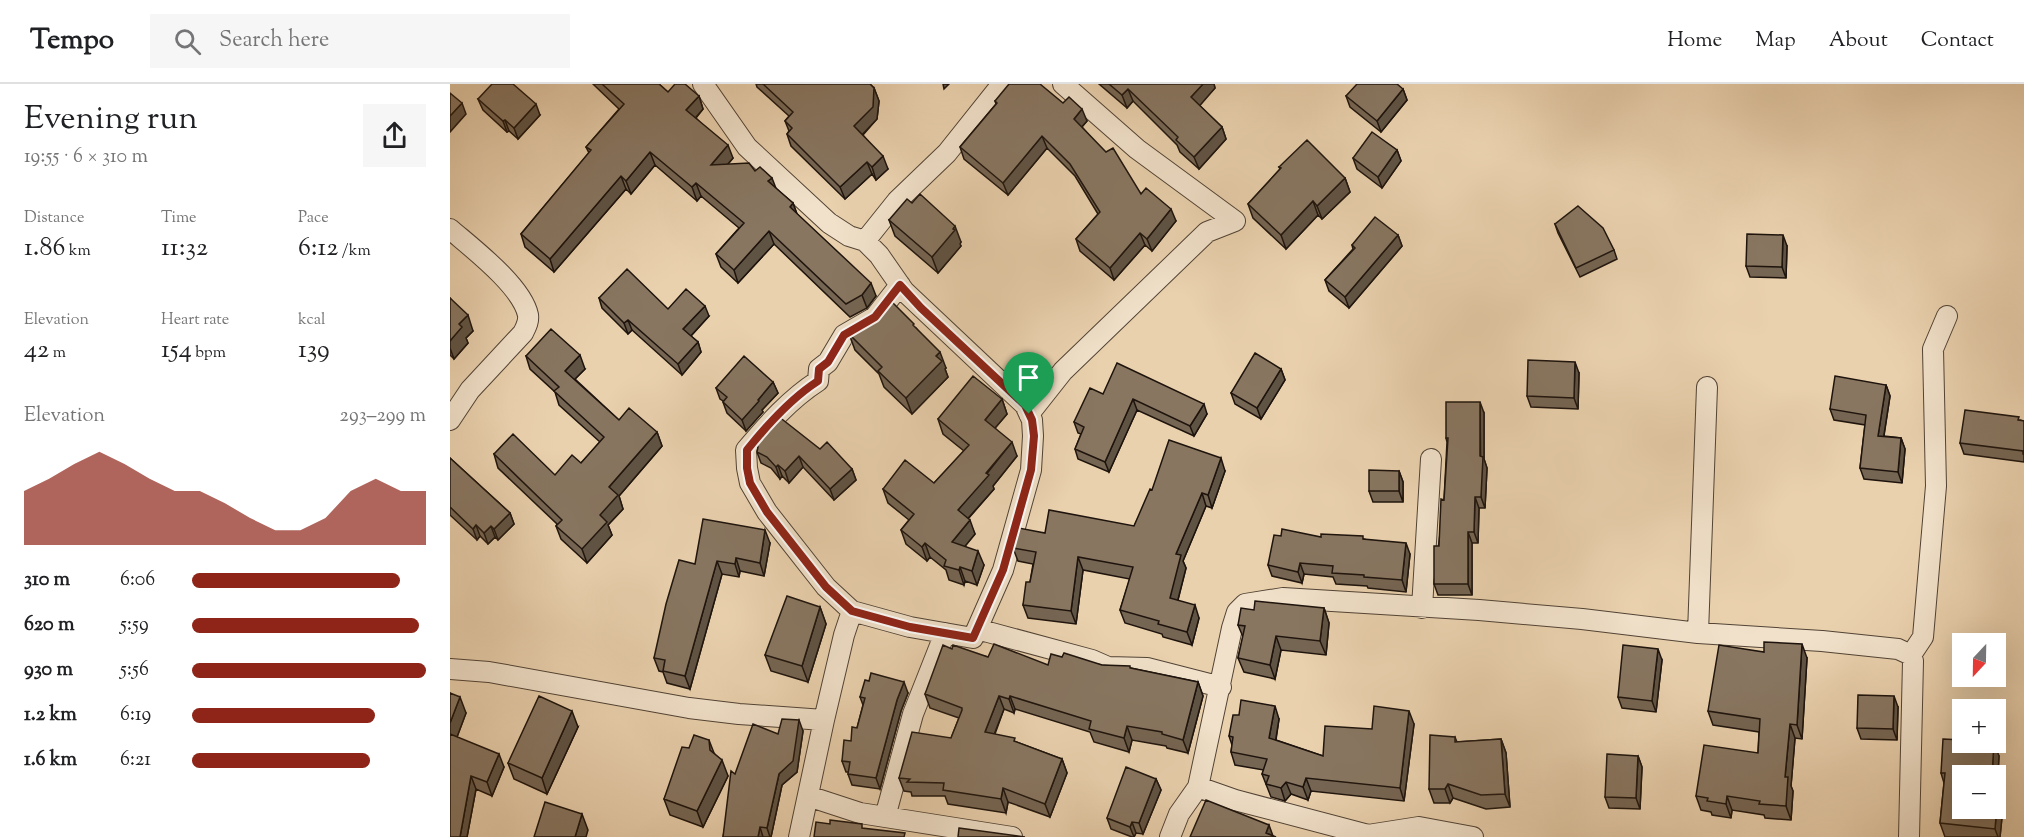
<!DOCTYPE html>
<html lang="en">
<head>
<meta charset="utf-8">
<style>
	:root { --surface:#fff; --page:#f6f6f6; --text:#202124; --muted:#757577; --line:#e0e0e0; --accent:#8f2418 }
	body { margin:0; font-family:"Sorts Mill Goudy",serif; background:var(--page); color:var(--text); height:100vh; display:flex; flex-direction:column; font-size:22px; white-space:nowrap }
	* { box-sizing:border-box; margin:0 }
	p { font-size:20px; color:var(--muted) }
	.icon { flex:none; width:33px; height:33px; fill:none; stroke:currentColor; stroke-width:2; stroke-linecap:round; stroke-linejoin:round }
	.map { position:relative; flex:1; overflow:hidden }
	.details { display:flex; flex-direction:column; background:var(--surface); width:450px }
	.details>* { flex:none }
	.needle { width:39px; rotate:202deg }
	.fabs { position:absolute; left:1502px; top:549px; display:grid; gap:12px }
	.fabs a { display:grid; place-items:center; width:54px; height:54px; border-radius:0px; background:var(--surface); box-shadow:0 6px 24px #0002; font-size:30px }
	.pin { position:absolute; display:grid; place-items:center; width:51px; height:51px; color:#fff; margin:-62px -26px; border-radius:50% 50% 50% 0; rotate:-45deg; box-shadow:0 0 6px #0007 }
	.pin .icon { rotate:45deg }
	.round { display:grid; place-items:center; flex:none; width:63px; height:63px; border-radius:0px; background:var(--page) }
	.summary { display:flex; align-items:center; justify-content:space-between; height:102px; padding:0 24px }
	h1 { font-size:33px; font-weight:600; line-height:45px }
	.figures { display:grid; grid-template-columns:repeat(3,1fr); gap:9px; height:102px; padding:6px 24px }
	.figures div { display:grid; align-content:center }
	.figures b { font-size:26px; font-weight:600 }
	.figures small { font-size:16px; font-weight:400 }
	.figures p { font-size:16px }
	.chart { height:168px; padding:12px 24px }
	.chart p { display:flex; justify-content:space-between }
	.chart svg { width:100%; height:108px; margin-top:6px; fill:var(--accent); opacity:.7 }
	ul { padding:0 24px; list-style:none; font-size:20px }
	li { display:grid; grid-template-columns:96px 72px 1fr; align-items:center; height:45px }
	li i { height:15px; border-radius:8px; background:var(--accent) }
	header { display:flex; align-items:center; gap:36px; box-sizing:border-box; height:84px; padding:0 30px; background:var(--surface); border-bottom:2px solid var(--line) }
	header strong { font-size:28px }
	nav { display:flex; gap:33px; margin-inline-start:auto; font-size:21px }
	.search { width:420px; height:54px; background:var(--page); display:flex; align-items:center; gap:15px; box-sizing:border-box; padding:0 21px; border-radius:0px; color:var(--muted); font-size:22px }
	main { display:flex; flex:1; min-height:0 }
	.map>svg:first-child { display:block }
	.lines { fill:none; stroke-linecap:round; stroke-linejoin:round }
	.minor-casing { stroke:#514335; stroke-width:22 }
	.minor { stroke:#f1e1ca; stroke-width:20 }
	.wall { fill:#756553; stroke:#1e140d; stroke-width:1.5 }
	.shaded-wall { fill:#5f5344; stroke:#1e140d; stroke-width:1.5 }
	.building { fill:#887661; stroke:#1e140d; stroke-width:1.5 }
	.route-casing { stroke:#fff; stroke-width:12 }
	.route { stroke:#8f2418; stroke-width:8 }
</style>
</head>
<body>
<header>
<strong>Tempo</strong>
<div class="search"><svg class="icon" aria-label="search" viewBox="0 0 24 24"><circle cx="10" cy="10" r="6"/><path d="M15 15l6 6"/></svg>Search here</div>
<nav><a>Home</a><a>Map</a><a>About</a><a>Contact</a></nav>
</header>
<main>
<section class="details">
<div class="summary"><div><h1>Evening run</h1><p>19:55 · 6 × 310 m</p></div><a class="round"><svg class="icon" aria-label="share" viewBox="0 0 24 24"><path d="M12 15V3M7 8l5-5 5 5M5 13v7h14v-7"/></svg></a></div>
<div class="figures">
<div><p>Distance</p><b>1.86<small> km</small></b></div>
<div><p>Time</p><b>11:32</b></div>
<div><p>Pace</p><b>6:12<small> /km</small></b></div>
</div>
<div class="figures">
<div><p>Elevation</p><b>42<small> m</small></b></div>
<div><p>Heart rate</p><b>154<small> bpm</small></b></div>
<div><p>kcal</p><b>139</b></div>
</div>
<div class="chart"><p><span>Elevation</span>293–299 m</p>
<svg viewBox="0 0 160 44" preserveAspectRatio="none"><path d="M0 44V22L10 17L20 11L30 6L40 11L50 17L60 22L70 22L80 27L90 33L100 38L110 38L120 33L130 22L140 17L150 22L160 22V44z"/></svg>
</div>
<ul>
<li><b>310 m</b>6:06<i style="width:89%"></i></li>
<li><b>620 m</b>5:59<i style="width:97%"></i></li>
<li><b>930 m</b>5:56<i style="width:100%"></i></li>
<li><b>1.2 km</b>6:19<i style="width:78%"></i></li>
<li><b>1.6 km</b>6:21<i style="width:76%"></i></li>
</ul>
</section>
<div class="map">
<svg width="1574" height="753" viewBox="0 0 1574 753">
	<rect width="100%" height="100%" fill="#ead1ae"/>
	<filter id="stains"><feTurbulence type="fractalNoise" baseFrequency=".00333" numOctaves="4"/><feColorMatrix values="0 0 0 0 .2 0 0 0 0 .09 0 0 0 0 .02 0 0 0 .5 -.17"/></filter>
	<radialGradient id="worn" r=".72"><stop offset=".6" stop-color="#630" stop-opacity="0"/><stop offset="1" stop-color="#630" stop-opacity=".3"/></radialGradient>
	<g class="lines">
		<defs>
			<path id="minor" d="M253,0L297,63L379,139L399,152L415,157L429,171L454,207L575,321L582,336L583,352L581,386L553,486L523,554L460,543L402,527
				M0,145C22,164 72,202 78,231C79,238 76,243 73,249L20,306L0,336
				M415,157L447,117L497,69L552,0
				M579,330L613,287L757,148L785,137L687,65L613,0
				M972,524L981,375
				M527,545L642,576L658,583L697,584L771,603
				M1248,549L1257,303
				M1461,571L1473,553L1486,402L1483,265L1497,232
				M0,585L39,588L239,624L289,630L374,636L394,551L402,527L376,503L317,428L300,399L297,384L296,366C317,341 340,315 368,297L369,285L378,278L394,251L425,233L450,201
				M358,712L410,729L562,753
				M435,733L463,630L495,549
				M349,753L374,636
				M720,753L729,730L748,703
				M1023,753L969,743L918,751L785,716L748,703L782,544L787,528L795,520L833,514L1029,526L1132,535L1248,549L1372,557L1448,565L1461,571L1463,577L1459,753"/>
		</defs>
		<use href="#minor" class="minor-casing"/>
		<use href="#minor" class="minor"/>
	</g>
	<path class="wall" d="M143,0H209L218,8L249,12L253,25L246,34L283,74L278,80L305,87L343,119L347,130L426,212L417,224L400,233L324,160L288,199L271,183L266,170L289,144L251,112L247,117L205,81L181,110L176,105L104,188L75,163L71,150L139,69L136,63L169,25Z
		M306,0H420L424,4L429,17L427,35L413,51L438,85L426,96L422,90L395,115L341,62L337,50L339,47L335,37L339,32L307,3Z
		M649,0H764L765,4L749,21L772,43L776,55L749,85L730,68L727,61L683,17L677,24Z
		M953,5L957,16L931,48L900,23L896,12Z
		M28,15L90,31L68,55L59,47L57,48L33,26Z
		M545,17L613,19L637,37L632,43L691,110L726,137L702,167L695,161L664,196L630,167L626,155L648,130L625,92L597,64L558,111L514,75L510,63L546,20Z
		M947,66L951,77L932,104L907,85L903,74Z
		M829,83L895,94L900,108L872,135L868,131L836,165L803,134L798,120L830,85Z
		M439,136L511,158L510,160L511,162L488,189L445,152Z
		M1105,140L1164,166L1167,175L1130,193L1108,149Z
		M948,151L952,162L899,224L879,207L875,196L903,165L902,161Z
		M1337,162L1336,194L1300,193L1296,182Z
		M0,214L23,247L16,254L18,259L4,275L0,271Z
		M149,214L259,232L241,252L248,258L251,268L232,291L182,246L178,250L152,224Z
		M466,244L496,284L495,285L498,293L462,330L434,303L429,290L405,266L399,250Z
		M76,272L135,285L125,295L169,336L207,348L212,362L169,412L173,425L158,441L162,451L137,479L111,455L106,442L107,440L48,384L44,370L105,391L131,379L150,358L109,321L105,308L80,285Z
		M831,285L835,296L811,335L785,320L781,309Z
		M1129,289L1128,325L1081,323L1077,312Z
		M323,298L328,309L312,326L313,328L296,347L277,329L273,318V317L270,315L266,304Z
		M1436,301L1440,312L1434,352L1451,354L1455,365L1452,399L1414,395L1410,384L1415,341L1384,336L1380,325Z
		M653,310L757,330L744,352L687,326L659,388L628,375L625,365L631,350L628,349L624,338Z
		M552,315L557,330L545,344L567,372L543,402L544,405L518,435L525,450L515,462L534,481L527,501L515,497L514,501L499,496L496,486L480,473L477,477L456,460L451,446L459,436L438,419L433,405L484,399L514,367L493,350L488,335Z
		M1034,329V375L1037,384L1035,424H1029L1028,459H1022V511H988L984,500L994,416L997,358L996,354Z
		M1570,336L1574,337V378L1514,370L1510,359Z
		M306,357L370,365L402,385L406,396L384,416L353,383L339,399L332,392L330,395L321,384L311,379L307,368L308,364Z
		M0,374L60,429L64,440L48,456L45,453L38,460L30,452L27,456L0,431Z
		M775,387L762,424L756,422L733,477L736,484L728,516L749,534L742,561L713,553L712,550L675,539L670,526L680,495L633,486L626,540L578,534L573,521L580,498L583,480L568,477L563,464L595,449L684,442L702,406Z
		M949,387L953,398V418H923L919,407Z
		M831,452L914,455L960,470L956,508L918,504L917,502L886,500L883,493L854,490L852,499L822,492L818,481Z
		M320,459L314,492L290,487L289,493L272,490L240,605L217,599L213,588L209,587L204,574L245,480Z
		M370,523L376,540L358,598L321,587L315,571Z
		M874,524L879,539L876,571L831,566L825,595L794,588L788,574L793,553L788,541L804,526Z
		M502,565L538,573L598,581L612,573L652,581L681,584L748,598L753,612L738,669L717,664L716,662L682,656L679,668L644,658L640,648L565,625L564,629L554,625L545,650L612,675L617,689L600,733L558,718L556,729L498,720L495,712H462L461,708L454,707L449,694L501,654L509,634L480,624L475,610Z
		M1357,574L1352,655L1345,654L1341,702L1343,707L1341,736L1315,734L1314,731L1282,726L1281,734L1262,731L1261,728L1251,726L1246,712L1308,669L1309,648L1263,641L1258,627Z
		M1212,576L1206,628L1172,624L1168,613Z
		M0,609L16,629L7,653L54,683L42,712L26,705L17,753Z
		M458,609L451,627L430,705L402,701L398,690L399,688H396L392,677L407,644L413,621L410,613Z
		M1448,623L1447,656L1411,655L1407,644Z
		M829,635L826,656L873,672L922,645L964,640L954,717L861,707L858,716L841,710L835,717L821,713L812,690L814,686L785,681L781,668L782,661L779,652Z
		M128,643L97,710L64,695L58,679Z
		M353,647L347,688L332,701L321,753H273L285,690L328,650Z
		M1005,653L1007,658L1051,655L1056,669L1060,723L1036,725L1003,714L1000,719H984L979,705Z
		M259,656L264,669L278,692L253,743L220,731L214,715L239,664Z
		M1188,672L1192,683L1190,725L1159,724L1155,713Z
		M1549,672L1547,709L1553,723L1550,753H1495L1490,739L1494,699L1491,689Z
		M706,695L711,706L693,750L686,749L684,753H682L661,745L657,734Z"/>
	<path class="shaded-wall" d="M493,0H499L494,5Z
		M753,0H764L765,4L746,26L741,13Z
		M424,4L429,17L427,35L409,54L404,42Z
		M678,5L683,17L677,24L672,11Z
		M953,5L957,16L931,48L927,37Z
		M249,12L253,25L241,39L236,26Z
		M12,19L16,30L0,48V32Z
		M86,20L90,31L68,55L64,44Z
		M632,25L637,37L628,47L624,35Z
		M55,36L59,47L57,48L53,37Z
		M772,43L776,55L749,85L744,73Z
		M592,52L597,64L558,111L553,99Z
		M278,61L283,74L266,94L261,81Z
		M947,66L951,77L932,104L928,93Z
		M200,68L205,81L181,110L176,97Z
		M433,72L438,85L426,96L422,83Z
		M417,78L422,90L395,115L390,103Z
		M171,92L176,105L104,188L100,175Z
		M322,94L327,107L318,97Z
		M895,94L900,108L872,135L867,122Z
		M246,99L251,112L247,117L242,103Z
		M863,117L868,131L836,165L831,151Z
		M343,119L348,133L340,123Z
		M721,125L726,137L702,167L697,155Z
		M505,142L511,158L510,160L511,162L488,189L482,173Z
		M319,147L324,160L288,199L284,186Z
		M690,149L695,161L664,196L660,184Z
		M948,151L952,162L899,224L895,213Z
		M1333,151L1337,162L1336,194L1332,183Z
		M421,199L426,212L417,224L412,211Z
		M255,222L259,232L237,256L233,245Z
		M18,231L23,247L16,254L18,259L4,275L0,264V257L9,240Z
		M178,236L182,246L178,250L174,239Z
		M248,258L251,268L232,291L228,280Z
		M490,268L496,284L495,285L498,293L462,330L456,314L486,272Z
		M130,271L135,285L120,300L115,287Z
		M1125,278L1129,289L1128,325L1124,314Z
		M831,285L835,296L811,335L807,324Z
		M323,298L328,309L312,326L313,328L296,347L292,336L308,316Z
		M1436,301L1440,312L1432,363L1428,352Z
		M552,315L557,330L540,350L535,336Z
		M683,315L687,326L659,388L655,378Z
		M1030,318L1034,329V375L1037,384L1035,424L1031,413Z
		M754,320L757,330L744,352L740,342Z
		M207,348L212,362L169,412L173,425L158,441L162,451L137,479L132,465L150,431L159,403Z
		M1451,354L1455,365L1452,399L1448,388Z
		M562,358L567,372L543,402L544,405L513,440L508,426Z
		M349,372L353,383L339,399L335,387Z
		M771,374L775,387L762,424L758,411Z
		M328,381L332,392L330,395L326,383Z
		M402,385L406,396L384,416L380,405Z
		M949,387L953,398V418L949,407Z
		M752,409L756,422L733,477L736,484L725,527L720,514L726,470Z
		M1025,413L1029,424L1028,459L1024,448Z
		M60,429L64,440L48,456L44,445Z
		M520,436L525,450L507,472L502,458Z
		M26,441L30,452L27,456L23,445Z
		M41,442L45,453L38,460L34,449Z
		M315,446L320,459L314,492L310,479Z
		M1018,448L1022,459V511L1018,500Z
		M475,459L480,473L477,477L472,463Z
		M956,459L960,470L956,508L952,496Z
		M528,467L534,481L527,501L522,487Z
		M628,473L633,486L626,540L621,527Z
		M286,474L290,487L289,493L285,480Z
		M267,477L272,490L240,605L235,592Z
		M850,479L854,490L852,499L848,488Z
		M510,483L515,497L514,501L509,486Z
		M745,521L749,534L742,561L737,548Z
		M370,523L376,540L358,598L352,582Z
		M874,524L879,539L876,571L870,557Z
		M826,552L831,566L825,595L820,581Z
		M1352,560L1357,574L1352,655L1347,641Z
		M1208,565L1212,576L1206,628L1202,617Z
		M454,598L458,609L451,627L430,705L426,694L447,616Z
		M748,598L753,612L738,669L733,656Z
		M549,612L554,625L540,661L535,648Z
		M560,612L565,625L564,629L559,615Z
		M1444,612L1448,623L1447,656L1443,645Z
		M10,613L16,629L4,661L0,651V639Z
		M825,622L829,635L824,666L819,654Z
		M122,627L128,643L97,710L92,694Z
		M959,627L964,640L954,717L950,704Z
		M349,636L353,647L347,688L332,701L321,753H320L317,744L329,690Z
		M1340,640L1345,654L1341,702L1343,707L1341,736L1336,722L1335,693Z
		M677,642L682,656L679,668L674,654Z
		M1051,655L1056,669L1060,723L1055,710Z
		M1544,658L1549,672L1546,722L1545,720V692H1542Z
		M49,670L54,683L42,712L37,698Z
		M1188,672L1192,683L1190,725L1186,714Z
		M612,675L617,689L600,733L595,720Z
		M272,676L278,692L253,743L247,727Z
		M21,692L26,705L17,753H10Z
		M856,694L861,707L858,716L853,703Z
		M706,695L711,706L693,750L689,739Z
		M836,698L841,710L835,717L831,704Z
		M998,700L1003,714L1000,719L995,705Z
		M553,704L558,718L556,729L551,715Z
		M1548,709L1553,723L1550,753H1548L1545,745Z
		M1277,712L1282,726L1281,734L1276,720Z
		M132,730L138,746L136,753H125Z
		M682,738L686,749L684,753L680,743Z
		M819,741L823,752L816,749Z
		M310,743L313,753H308Z"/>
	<path class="building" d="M42,0H63L86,20L64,44L55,36L53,37L28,15Z
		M152,0H209L218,8L225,0H235L249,12L236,26L278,61L261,81L299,79L305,87L310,83L322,94L318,97L343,119L340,123L421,199L412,211L396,220L319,147L284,186L266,170L294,139L246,99L242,103L200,68L176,97L171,92L100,175L71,150L141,66L136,63L174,20Z
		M313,0H420L424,4L423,23L404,42L433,72L422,83L417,78L390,103L337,50L342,44L335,37L343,28Z
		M559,0H590L613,19L619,13L632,25L624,35L656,68L663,64L691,110L696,104L721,125L697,155L690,149L660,184L626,155L650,128L620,80L592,52L553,99L510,63L547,19L545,17Z
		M659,0H753L741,13L772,43L744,73L726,56L728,53L678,5L672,11Z
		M907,0H947L953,5L927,37L896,12Z
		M0,9L12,19L0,32Z
		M922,48L947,66L928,93L903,74Z
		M857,56L895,94L867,122L863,117L831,151L798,120L831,84L829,83Z
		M470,110L505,142L503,145L505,146L482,173L439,136L457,115L462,119Z
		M1128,122L1153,144L1164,166L1126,184L1105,140Z
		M925,133L948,151L895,213L875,196L905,164L902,161Z
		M1297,150L1333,151L1332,183L1296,182Z
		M177,185L218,225L236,205L255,222L233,245L248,258L228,280L178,236L174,239L149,214Z
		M437,213L464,240L463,241L490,268L486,272L492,277L456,314L428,287L432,283L399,250L413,235L428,225Z
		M0,214L18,231L9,240L12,243L0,257Z
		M101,245L130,271L115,287L169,336L179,324L207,348L159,403L168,411L150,431L157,438L132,465L106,442L112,436L44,370L63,350L105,391L122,371L131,379L154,353L104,307L109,303L76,272Z
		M805,269L831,285L807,324L781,309Z
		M294,272L323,298L308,316L309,317L292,336L273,318L277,313L266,304Z
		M1078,276L1125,278L1124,314L1077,312Z
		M667,279L754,320L740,342L683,315L655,378L625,365L634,343L624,338L640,304L653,310Z
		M523,292L552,315L535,336L562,358L536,389L539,391L508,426L520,436L502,458L528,467L522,487L510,483L509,486L494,482L496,476L475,459L472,463L451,446L464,430L433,405L455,376L484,399L519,361L488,335Z
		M1385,292L1436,301L1428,352L1451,354L1448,388L1410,384L1416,331L1380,325Z
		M996,318H1030V372L1033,373L1031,413H1025L1024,448H1018V500H984V462H989L991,415L994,416L998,354H996Z
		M1515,326L1569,333L1568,336L1574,337V370H1573V367L1510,359Z
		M328,332L370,365L377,358L402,385L380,405L349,372L335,387L328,381L326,383L317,373L307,368L308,363L306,357Z
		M719,356L771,374L758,411L752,409L726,470L731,471L720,514L745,521L737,548L708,540L709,537L670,526L683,483L628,473L621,527L573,521L576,498H580L586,468L563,464L569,444L595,449L599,426L684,442L700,405L702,406Z
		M0,374L60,429L44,445L41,442L34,449L26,441L23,445L0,423Z
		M919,386L949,387V407H919Z
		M253,435L315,446L310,479L286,474L285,480L267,477L235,592L213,587L215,576L204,574L216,520L229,476L245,480Z
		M832,445L871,453V450L913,452V455L956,459L952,496L914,493V491L882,489L883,482L850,479L848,488L818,481L824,451L831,452Z
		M337,512L370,523L352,582L315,571Z
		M805,517L874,524L870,557L826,552L820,581L788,574L795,542L788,541L791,524L804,526Z
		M1314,558L1352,560L1347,641L1340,640L1335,693H1338L1336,722L1309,720L1310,717L1277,712L1276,720L1257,717L1258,714L1246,712L1254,661L1308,669L1310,635L1258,627L1269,561L1314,568Z
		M544,560L598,581L601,570L612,573L614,569L652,581L680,582V584L748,598L733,656L712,650V648L677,642L674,654L639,645L641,637L560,612L559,615L549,612L535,648L565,654L564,657L612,675L595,720L553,704L551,715L493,706L494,699L457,698L460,695L449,694L462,648L501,654L512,626V624L475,610L493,561L502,565L503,561L538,573Z
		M1173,561L1208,565L1202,617L1168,613Z
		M421,589L454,598L447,616L426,694L398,690L400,678L392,677L394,656L401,657L402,643L407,644L415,614L410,613L415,596L419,597Z
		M0,609L10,613L0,639Z
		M1408,611L1444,612L1443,645L1407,644Z
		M89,612L122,627L92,694L58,679Z
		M791,616L825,622L819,654L873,672L875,642L922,645L924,622L959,627L950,704L856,694L853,703L836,698L831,704L816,700L819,692L812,690L817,675L781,668L783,653L779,652L783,631H789Z
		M332,635L349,636L343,677L329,690L317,744L310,743L308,753H273L281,687L285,690L303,640L328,650Z
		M0,650L49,670L37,698L21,692L10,753H0Z
		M244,651L259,656L260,666L272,676L247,727L214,715L232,663L239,664Z
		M980,651L1005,653V658L1051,655L1055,710L1031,711L998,700L995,705H979Z
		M1493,655L1512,656V658H1544L1542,692H1512V724H1545V709H1548L1545,745L1490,739L1495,689H1491Z
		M1157,670L1188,672L1186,714L1155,713Z
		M676,683L706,695L689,739L682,738L680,743L657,734Z
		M756,716L819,741L816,749L826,753H740Z
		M95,718L132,730L125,753H84Z
		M380,736L412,740V744L455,749L454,753H364L366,738L380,740Z
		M509,744L575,753H508Z"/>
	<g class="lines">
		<defs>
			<path id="route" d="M450,201L471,224L575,321L582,336L584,352L581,386L553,486L523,554L460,543L402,527L376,503L317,428L300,399L297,384V366C317,341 340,315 368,297L369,285L378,278L394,251L425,233Z"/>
		</defs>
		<use href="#route" class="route-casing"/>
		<use href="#route" class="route"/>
	</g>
	<rect width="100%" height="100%" filter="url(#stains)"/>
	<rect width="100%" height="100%" fill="url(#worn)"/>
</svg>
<div class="fabs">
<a><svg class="needle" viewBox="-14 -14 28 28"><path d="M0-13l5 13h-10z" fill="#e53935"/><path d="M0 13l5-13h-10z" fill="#757577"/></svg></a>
<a>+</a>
<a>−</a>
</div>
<div class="pin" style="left:579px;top:330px;background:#1e9e55"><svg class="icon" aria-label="arrive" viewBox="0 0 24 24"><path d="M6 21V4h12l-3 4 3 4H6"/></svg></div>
</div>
</main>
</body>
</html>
